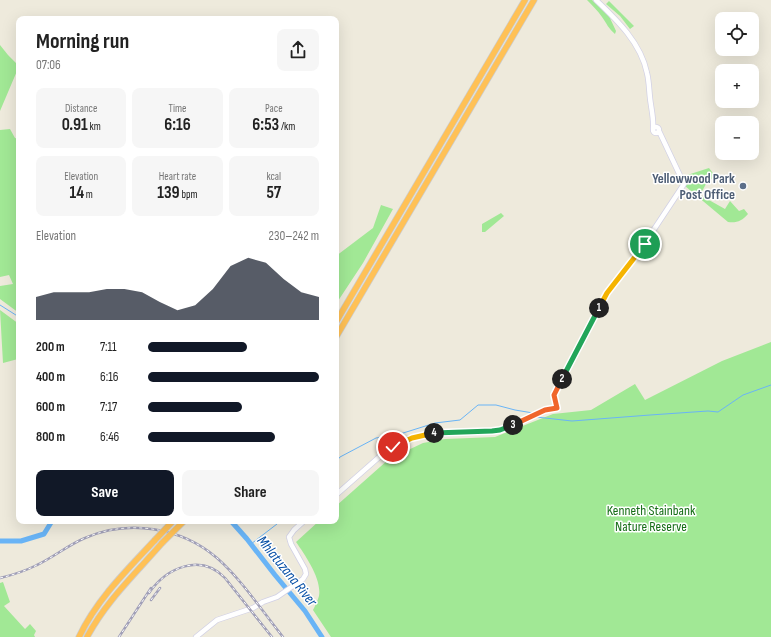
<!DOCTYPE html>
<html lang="en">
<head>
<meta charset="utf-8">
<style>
	:root { --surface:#fff; --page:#f6f6f6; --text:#222; --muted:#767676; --accent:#111827 }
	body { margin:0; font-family:"Sofia Sans Condensed",sans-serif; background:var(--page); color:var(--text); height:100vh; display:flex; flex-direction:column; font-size:15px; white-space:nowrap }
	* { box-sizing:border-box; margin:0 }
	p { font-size:13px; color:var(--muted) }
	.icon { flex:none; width:22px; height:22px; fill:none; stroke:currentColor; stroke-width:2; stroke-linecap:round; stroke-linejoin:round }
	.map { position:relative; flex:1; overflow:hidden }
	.panel { position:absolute; left:16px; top:16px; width:323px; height:508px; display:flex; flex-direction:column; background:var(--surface); border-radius:8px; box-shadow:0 4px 16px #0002 }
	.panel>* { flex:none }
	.fabs { position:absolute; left:715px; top:12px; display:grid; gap:8px }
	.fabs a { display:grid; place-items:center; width:44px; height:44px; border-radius:8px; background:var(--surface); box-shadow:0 4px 16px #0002; font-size:20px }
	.pin { position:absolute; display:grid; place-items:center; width:34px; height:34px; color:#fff; margin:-17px; border:2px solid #fff; border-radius:50%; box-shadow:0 1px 4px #0007 }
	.km { position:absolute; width:20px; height:20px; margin:-10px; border-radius:50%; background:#222; color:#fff; font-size:11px; line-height:20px; text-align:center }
	.round { display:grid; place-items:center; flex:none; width:42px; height:42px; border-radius:8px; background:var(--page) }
	.headline { display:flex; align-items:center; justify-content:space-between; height:68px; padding:0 20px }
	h1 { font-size:22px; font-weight:700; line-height:30px }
	.stats { display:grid; grid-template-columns:repeat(3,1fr); gap:6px; height:68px; padding:4px 20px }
	.stats div { display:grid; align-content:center; border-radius:8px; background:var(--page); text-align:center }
	.stats b { font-size:17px; font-weight:700 }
	.stats small { font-size:11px; font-weight:400 }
	.stats p { font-size:11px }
	.chart { height:112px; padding:8px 20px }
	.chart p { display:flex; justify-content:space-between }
	.chart svg { width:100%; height:72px; margin-top:4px; fill:var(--accent); opacity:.7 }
	.button { display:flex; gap:8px; margin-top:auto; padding:8px 20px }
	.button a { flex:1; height:46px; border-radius:8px; background:var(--accent); color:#fff; font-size:16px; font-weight:700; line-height:46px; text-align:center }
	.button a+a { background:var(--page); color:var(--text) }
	ul { padding:0 20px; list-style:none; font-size:13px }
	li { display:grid; grid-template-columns:64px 48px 1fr; align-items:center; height:30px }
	li i { height:10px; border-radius:5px; background:var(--accent) }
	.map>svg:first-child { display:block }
	.green { fill:#a1e895 }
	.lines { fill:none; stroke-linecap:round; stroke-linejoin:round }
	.stream { stroke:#69b4f6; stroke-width:1 }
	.river { stroke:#69b4f6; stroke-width:5 }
	.secondary-casing { stroke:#d2d1e5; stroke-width:6 }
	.highway-casing { stroke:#ccc; stroke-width:7 }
	.secondary { stroke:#fff; stroke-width:4.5 }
	.highway { stroke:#ffc156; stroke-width:5.5 }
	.rail-casing { stroke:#a09fb7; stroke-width:2.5 }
	.rail { stroke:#fff; stroke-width:1; stroke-dasharray:3; stroke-linecap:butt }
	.highway-bridge-casing { stroke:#ccc; stroke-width:7; stroke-linecap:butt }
	.highway-bridge { stroke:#ffc156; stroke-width:5.5 }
	.split-1-casing { stroke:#fff; stroke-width:8 }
	.split-2-casing { stroke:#fff; stroke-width:8 }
	.split-3-casing { stroke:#fff; stroke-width:8 }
	.split-4-casing { stroke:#fff; stroke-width:8 }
	.split-5-casing { stroke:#fff; stroke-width:8 }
	.split-1 { stroke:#f5b400; stroke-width:5 }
	.split-2 { stroke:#22a559; stroke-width:5 }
	.split-3 { stroke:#f0652b; stroke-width:5 }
	.split-4 { stroke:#22a559; stroke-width:5 }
	.split-5 { stroke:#f5b400; stroke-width:5 }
	.service-dot { fill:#5c6f8a; stroke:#fff; stroke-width:1.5 }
	.labels { text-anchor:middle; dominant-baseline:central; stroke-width:3; stroke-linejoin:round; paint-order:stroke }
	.service-label { font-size:14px; font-weight:bold; fill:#4e5e75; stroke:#fff; text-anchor:end }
	.park-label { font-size:14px; fill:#166e16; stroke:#fff }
	.water-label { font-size:15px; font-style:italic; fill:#054ea5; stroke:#fff }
</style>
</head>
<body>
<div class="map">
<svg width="771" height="637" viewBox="0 0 771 637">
	<rect width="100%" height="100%" fill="#eeeadc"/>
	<path class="green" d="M587,0H592L609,16L616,31L615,34C608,28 607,24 602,17C598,11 592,5 587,0Z
		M609,1L634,26L630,29L620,16L606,4Z
		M0,45L8,55L18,65L17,71L0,111Z
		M10,129L15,138L19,139V313L0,299V286L13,284L9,275L0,277V130Z
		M709,168L715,176L706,184L700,195L725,209L730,201L739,211L744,209L748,214C742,221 737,223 728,222L685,186L681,177Z
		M381,205L393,209L363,263L336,304V256L373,228Z
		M501,213L504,216L485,232H482V224Z
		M0,310L19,324V357L18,359L3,363Z
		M771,342V637H331L313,610C315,606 318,600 319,596C322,579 305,555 296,542L319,521H336V506L389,459L423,443L445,439L495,437L553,414L591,410L635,384L645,400L722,361Z
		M3,582L10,602L4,606L25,629L30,624L36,631L34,635L35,637H0V583Z"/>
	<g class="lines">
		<path class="stream" d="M0,305L19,317
			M536,417L572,421L650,415L708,411L718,412L743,395L771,385
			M336,462L340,457L376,438L400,434L435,423L460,420L478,405H496L515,410L533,413
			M251,544L277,524"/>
		<path class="river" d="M231,521L247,539L275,575L305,611L322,637
			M0,541H21L44,534L52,521"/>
		<defs>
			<path id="secondary" d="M596,0C617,20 641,43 647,73C649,81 649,89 650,98C651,108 654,118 653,129
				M653 130a3 3 0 1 1 6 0a3 3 0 1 1-6 0Z
				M336,495L386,451L412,438L430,434L485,432L500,430L545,410L557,408L554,395L605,297L639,252L684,184L659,131
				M196,637L217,620L253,608L263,602L277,597L303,579L306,574L305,569L291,544L289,537L294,530L304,521"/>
			<path id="highway" d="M336,322L525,0
				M336,337L534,0
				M79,637C97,599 127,570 155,540
				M87,637C106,601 136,573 162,543"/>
		</defs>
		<use href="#secondary" class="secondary-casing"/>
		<use href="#highway" class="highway-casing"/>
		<use href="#secondary" class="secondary"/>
		<use href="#highway" class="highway"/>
		<defs>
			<path id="rail" d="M0,578C13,575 25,571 37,565C54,557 68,545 85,538C128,519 181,527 217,558C242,580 262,611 283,637
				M149,593C167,567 201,553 225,578L272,637
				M151,600L160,588
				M119,637L151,588"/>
		</defs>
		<use href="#rail" class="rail-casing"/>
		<use href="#rail" class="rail"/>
		<defs>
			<path id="highway-bridge" d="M155,540L173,521
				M162,543L184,521"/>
		</defs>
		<use href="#highway-bridge" class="highway-bridge-casing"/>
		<use href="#highway-bridge" class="highway-bridge"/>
	</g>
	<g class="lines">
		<defs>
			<path id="split-1" d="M599,308L607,293L645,244"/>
			<path id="split-2" d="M562,379L599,308"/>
			<path id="split-3" d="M513,425L545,410L557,408L554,395L562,379"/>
			<path id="split-4" d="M434,433L492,431L500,430L513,425"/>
			<path id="split-5" d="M393,447L412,438L434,433"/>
		</defs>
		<use href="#split-1" class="split-1-casing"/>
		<use href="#split-2" class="split-2-casing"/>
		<use href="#split-3" class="split-3-casing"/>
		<use href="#split-4" class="split-4-casing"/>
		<use href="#split-5" class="split-5-casing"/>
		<use href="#split-1" class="split-1"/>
		<use href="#split-2" class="split-2"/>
		<use href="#split-3" class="split-3"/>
		<use href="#split-4" class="split-4"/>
		<use href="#split-5" class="split-5"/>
	</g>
	<circle class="service-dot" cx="743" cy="186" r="4"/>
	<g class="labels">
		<g class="service-label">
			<text x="735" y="178">Yellowwood Park<tspan x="735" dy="16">Post Office</tspan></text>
		</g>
		<g class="park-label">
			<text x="651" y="510">Kenneth Stainbank<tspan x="651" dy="16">Nature Reserve</tspan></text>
		</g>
		<g class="water-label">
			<text transform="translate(287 571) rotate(51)">Mhlatuzana River</text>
		</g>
	</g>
</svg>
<div class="fabs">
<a><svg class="icon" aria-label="locate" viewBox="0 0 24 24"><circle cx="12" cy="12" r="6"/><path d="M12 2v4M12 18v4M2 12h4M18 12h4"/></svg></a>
<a>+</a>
<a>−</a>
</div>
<div class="pin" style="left:645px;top:244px;background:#1e9e55"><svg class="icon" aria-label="arrive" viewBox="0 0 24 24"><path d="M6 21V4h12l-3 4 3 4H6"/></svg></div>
<div class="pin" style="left:393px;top:447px;background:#d93025"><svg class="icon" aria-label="check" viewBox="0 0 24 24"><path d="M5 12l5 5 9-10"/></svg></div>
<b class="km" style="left:599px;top:308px">1</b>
<b class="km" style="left:562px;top:379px">2</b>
<b class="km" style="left:513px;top:425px">3</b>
<b class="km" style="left:434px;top:433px">4</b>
<section class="panel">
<div class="headline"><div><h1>Morning run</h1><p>07:06</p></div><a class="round"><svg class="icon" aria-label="share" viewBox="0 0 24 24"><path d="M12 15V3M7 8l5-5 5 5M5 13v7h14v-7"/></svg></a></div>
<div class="stats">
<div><p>Distance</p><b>0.91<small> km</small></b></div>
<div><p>Time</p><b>6:16</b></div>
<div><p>Pace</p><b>6:53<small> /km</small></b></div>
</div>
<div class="stats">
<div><p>Elevation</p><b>14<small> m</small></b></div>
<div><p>Heart rate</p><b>139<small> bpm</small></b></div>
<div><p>kcal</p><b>57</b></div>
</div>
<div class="chart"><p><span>Elevation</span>230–242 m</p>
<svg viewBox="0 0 160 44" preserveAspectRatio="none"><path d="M0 44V30L10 27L20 27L30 27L40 25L50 25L60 27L70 33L80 38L90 35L100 25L110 11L120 6L130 9L140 19L150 27L160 30V44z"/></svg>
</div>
<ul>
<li><b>200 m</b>7:11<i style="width:58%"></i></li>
<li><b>400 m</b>6:16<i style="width:100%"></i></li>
<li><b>600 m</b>7:17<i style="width:55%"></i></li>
<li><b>800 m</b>6:46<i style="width:74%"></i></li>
</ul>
<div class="button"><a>Save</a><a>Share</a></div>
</section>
</div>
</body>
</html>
